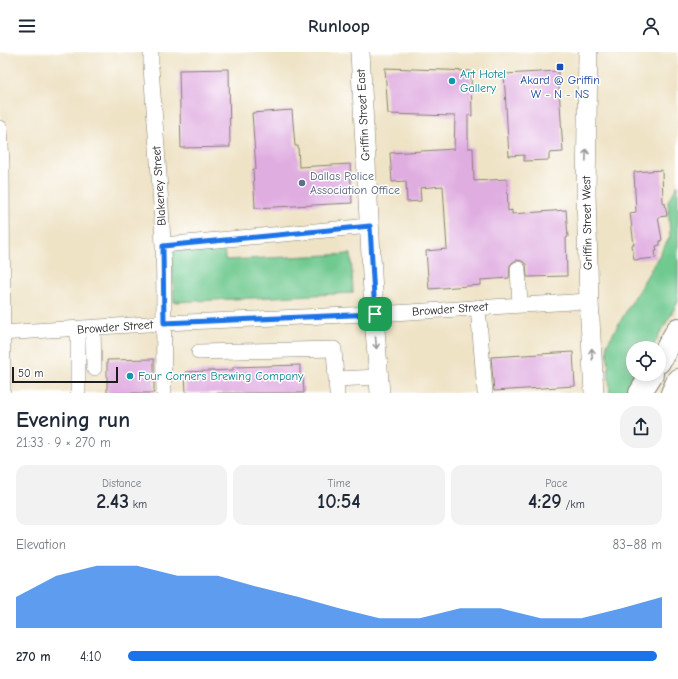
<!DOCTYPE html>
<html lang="en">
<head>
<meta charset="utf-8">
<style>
	:root { --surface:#fff; --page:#f2f2f3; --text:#1f2937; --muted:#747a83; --accent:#1a73e8 }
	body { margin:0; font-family:"Comic Neue",sans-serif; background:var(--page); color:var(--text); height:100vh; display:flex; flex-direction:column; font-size:15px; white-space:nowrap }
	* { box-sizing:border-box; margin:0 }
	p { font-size:13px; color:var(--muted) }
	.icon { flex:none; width:22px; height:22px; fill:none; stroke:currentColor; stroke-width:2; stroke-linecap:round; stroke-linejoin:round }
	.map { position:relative; height:341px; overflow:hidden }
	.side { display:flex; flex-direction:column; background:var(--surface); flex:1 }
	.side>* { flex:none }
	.tools { position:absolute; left:626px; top:289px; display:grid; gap:8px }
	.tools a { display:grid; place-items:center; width:40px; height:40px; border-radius:50%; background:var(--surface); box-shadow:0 2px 10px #0003; font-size:20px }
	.scale { position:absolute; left:12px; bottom:10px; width:106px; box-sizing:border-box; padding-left:4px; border:2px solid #1c1c1c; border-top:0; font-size:11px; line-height:14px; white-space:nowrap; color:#1c1c1c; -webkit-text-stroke:3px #fff; paint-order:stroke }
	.pin { position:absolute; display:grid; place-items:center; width:34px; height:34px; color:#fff; margin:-17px; border-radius:8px; box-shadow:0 2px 6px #0006 }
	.round { display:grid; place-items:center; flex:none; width:42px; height:42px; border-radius:16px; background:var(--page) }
	.head { display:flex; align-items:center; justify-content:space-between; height:68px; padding:0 16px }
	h1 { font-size:22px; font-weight:700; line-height:30px }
	.stats { display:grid; grid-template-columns:repeat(3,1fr); gap:6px; height:68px; padding:4px 16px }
	.stats div { display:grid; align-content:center; border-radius:10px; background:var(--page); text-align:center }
	.stats b { font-size:20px; font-weight:700 }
	.stats small { font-size:11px; font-weight:400 }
	.stats p { font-size:11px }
	.chart { height:112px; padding:8px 16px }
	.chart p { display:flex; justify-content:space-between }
	.chart svg { width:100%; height:72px; margin-top:4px; fill:var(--accent); opacity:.7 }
	ul { padding:0 16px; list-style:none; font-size:13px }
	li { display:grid; grid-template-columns:64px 48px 1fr; align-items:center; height:30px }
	li i { height:10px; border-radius:5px; background:var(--accent) }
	header { display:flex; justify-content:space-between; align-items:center; height:52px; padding:0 16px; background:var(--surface); font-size:18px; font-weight:700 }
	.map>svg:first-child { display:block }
	.green { fill:#70c98f; stroke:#467256 }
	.building { fill:#e0ade1 }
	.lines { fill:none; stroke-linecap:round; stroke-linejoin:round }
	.minor-casing { stroke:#868071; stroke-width:16 }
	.major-casing { stroke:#868071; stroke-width:20 }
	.highway-casing { stroke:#868071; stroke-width:24 }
	.minor { stroke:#fff; stroke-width:15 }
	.major { stroke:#fff; stroke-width:19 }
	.highway { stroke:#fff; stroke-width:22 }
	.oneway { stroke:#999 }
	.route-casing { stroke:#fff; stroke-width:8 }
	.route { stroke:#1a73e8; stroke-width:5 }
	.transit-dot { fill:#1a4fb4; stroke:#fff; stroke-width:1.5 }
	.culture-dot { fill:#0f9aa8; stroke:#fff; stroke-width:1.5 }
	.service-dot { fill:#5c6f8a; stroke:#fff; stroke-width:1.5 }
	.labels { text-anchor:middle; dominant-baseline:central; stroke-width:3; stroke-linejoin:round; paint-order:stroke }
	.culture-label { font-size:12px; fill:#0d838f; stroke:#fff; text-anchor:start }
	.transit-label { font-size:12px; fill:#164399; stroke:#fff }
	.street-label { font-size:12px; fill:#1c1c1c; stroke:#fff }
	.service-label { font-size:12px; fill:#4e5e75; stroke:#fff; text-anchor:start }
</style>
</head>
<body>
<header><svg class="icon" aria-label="menu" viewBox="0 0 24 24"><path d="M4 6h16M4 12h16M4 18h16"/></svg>Runloop<svg class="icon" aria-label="person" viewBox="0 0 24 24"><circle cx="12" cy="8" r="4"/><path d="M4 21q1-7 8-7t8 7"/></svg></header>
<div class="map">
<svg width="678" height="341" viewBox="0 0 678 341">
	<rect width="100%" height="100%" fill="#fff"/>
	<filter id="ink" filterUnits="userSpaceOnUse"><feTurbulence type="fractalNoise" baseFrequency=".025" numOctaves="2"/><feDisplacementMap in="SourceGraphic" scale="8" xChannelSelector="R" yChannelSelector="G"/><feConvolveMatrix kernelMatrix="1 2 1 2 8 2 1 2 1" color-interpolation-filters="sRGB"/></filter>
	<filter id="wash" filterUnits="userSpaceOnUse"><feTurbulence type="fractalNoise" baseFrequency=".012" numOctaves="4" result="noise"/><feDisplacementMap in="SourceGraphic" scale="16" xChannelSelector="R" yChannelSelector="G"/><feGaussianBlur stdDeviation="0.9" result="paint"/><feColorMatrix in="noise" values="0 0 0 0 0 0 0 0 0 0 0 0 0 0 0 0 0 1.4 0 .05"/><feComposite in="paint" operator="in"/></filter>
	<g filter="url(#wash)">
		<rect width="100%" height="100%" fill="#efe3c6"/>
		<path class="green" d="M678,133V250L652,296H633V322H637L626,341H610L607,292L670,185L668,149Z
			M224,188L225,208L351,202L353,241L174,250L171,191Z"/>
		<g id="blocks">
			<path class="building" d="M385,16L471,19L472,64L468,63V96H473L474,129L507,127L508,159L512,158V162L566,158L568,185L566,186L567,224L527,225L526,212L522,209L517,208L513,210L510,213L509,226L481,228V233L429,237L426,199L447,197L443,134L420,136L421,149L407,150L406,129L392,130L390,101L454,97L455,64L388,62Z
				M229,17L230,95L181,96L179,18Z
				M558,19L563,100L549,101V108L524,109V103L509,104L504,22Z
				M292,58L295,94H298L299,115L350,112L352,151L255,156L253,117H256L252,61Z
				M662,118L663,151H665L667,164L658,165L662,188L660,189V193L656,194L657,199H655L656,206L634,208L632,193H634L630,161L636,160L634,120Z
				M573,300L575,334L494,339L491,305Z
				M154,307V341H107V308Z
				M300,313V325H303L304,341H186L185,320L233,318V315Z"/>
		</g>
	</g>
	<g filter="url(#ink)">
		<use href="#blocks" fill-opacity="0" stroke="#868071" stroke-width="1"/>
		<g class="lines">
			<defs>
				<path id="minor" d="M151,0V15C155,75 161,135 163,195C165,244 163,292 164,341
					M0,76L2,111L3,341
					M163,193L370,174
					M518,217L520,253
					M478,255L485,341
					M93,276L94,316
					M78,277V341
					M0,281L164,271L393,261L589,249
					M199,300L334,297L336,327
					M337,341L336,327L379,325"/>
				<path id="major" d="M360,0L375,278L380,341
					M588,0L586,142L589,249L594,341"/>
				<path id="highway" d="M659,310L678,277
					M640,341L652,322
					M672,341L678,328"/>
			</defs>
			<use href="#minor" class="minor-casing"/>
			<use href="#major" class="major-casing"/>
			<use href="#highway" class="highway-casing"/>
			<use href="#minor" class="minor"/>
			<use href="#major" class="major"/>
			<use href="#highway" class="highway"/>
		</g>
		<defs><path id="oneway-shaft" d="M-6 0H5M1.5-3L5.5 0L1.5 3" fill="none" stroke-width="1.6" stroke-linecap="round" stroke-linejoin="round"/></defs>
		<g class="oneway">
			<use href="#oneway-shaft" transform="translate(586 103) rotate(-89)"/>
			<use href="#oneway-shaft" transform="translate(376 291) rotate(85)"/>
			<use href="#oneway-shaft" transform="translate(592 302) rotate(-93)"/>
		</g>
	</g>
	<g class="lines" filter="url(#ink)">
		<defs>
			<path id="route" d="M370,174L375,262L164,271L163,194Z"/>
		</defs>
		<use href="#route" class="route-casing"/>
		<use href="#route" class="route"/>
	</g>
	<rect class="transit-dot" x="556" y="11" width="8" height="8" rx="2"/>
	<g class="culture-dot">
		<circle cx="452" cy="29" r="4"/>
		<circle cx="130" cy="324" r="4"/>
	</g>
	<circle class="service-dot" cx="302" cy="131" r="4"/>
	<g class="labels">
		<g class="culture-label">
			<text x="460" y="22">Art Hotel<tspan x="460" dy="14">Gallery</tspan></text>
			<text x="138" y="324">Four Corners Brewing Company</text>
		</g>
		<g class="transit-label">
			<text x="560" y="28">Akard @ Griffin<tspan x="560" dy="14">W - N - NS</tspan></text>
		</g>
		<g class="street-label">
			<text transform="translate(363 63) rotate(-93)">Griffin Street East</text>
			<text transform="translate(159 134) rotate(-94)">Blakeney Street</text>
			<text transform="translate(587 171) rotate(-91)">Griffin Street West</text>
			<text transform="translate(450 257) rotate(-4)">Browder Street</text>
			<text transform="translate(115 275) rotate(-4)">Browder Street</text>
		</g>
		<g class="service-label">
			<text x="310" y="124">Dallas Police<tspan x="310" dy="14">Association Office</tspan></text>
		</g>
	</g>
</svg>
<div class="tools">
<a><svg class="icon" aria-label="locate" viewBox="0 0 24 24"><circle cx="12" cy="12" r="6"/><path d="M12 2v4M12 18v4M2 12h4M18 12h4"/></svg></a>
</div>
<div class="scale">50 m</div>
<div class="pin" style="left:375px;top:262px;background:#1e9e55"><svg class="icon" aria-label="arrive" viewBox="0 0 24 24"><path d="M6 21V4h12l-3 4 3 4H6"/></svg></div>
</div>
<section class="side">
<div class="head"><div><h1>Evening run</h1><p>21:33 · 9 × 270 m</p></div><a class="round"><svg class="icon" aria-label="share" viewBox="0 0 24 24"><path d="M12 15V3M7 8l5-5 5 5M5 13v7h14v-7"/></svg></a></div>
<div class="stats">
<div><p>Distance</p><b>2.43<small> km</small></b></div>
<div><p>Time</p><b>10:54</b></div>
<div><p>Pace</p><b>4:29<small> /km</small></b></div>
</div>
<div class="chart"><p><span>Elevation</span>83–88 m</p>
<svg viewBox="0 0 160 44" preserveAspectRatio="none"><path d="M0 44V25L10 12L20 6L30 6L40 12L50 12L60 19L70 25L80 32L90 38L100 38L110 32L120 32L130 38L140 38L150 32L160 25V44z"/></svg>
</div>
<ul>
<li><b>270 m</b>4:10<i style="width:99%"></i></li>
</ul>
</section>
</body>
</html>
